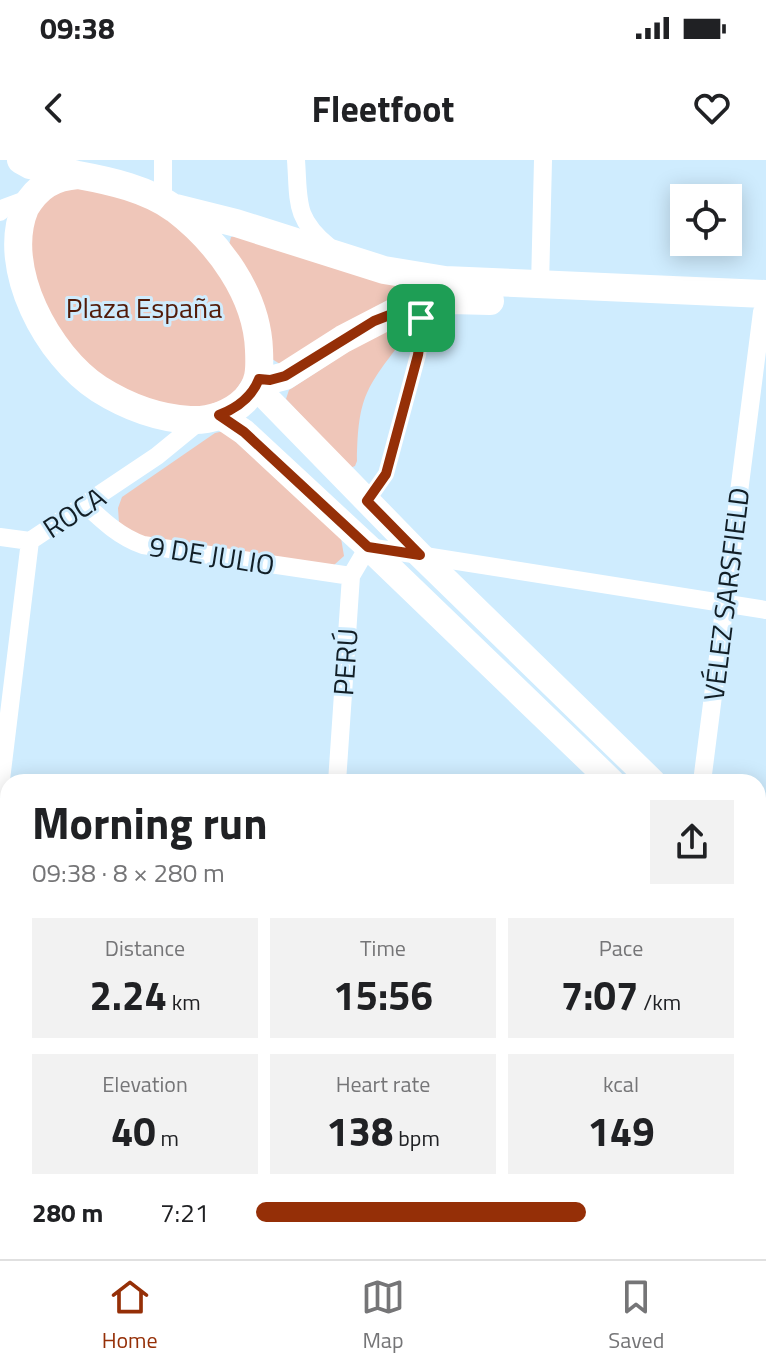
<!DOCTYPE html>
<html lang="en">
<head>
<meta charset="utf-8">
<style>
	:root { --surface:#fff; --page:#f2f2f2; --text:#202124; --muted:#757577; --line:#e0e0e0; --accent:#952f07 }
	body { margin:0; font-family:"Titillium Web",sans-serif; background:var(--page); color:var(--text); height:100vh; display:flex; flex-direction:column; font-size:30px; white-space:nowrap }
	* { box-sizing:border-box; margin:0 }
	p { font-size:26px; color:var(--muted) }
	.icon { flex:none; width:44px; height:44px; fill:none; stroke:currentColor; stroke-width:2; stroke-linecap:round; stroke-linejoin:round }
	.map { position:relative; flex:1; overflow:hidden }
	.details { position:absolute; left:0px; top:614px; width:766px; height:486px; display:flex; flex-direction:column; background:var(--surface); border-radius:24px 24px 0 0; box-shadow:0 4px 20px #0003 }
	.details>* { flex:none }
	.controls { position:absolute; left:670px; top:24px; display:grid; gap:16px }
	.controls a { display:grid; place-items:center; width:72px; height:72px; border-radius:0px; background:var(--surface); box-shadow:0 4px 20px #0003; font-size:40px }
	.pin { position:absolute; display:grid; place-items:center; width:68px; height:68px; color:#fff; margin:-34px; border-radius:16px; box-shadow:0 4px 12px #0006 }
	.round { display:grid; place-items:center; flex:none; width:84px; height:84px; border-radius:0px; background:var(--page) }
	.headline { display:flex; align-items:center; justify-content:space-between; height:136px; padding:0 32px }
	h1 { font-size:44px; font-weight:700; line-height:60px }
	.stats { display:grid; grid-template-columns:repeat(3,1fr); gap:12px; height:136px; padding:8px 32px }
	.stats div { display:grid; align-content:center; border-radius:0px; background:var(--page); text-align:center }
	.stats b { font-size:40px; font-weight:700 }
	.stats small { font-size:22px; font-weight:400 }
	.stats p { font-size:22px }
	ul { padding:0 32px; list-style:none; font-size:26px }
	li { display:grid; grid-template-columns:128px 96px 1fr; align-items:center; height:60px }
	li i { height:20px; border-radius:10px; background:var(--accent) }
	.status { display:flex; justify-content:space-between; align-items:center; height:56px; padding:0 40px; background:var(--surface); direction:ltr }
	.status svg { height:22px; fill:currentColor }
	header { display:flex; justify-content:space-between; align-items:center; height:104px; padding:0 32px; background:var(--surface); font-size:36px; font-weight:700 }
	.tab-bar { display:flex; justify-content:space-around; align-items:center; height:112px; border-top:2px solid var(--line); background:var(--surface); font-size:22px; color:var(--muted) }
	.tab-bar a { display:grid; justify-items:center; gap:4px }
	.tab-bar .current { color:var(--accent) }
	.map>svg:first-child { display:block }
	.green { fill:#efc6b9 }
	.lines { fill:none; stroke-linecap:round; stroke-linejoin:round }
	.service { stroke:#fff; stroke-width:9 }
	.minor { stroke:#fff; stroke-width:18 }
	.secondary { stroke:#fff; stroke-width:26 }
	.primary { stroke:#fff; stroke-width:28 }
	.route-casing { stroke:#fff; stroke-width:16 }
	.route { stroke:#952f07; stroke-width:10 }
	.labels { text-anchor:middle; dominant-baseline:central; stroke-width:6; stroke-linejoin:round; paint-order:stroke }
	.park-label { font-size:28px; fill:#521b09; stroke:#cfecfe }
	.street-label { font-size:28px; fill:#121f27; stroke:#cfecfe }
</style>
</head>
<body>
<div class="status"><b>09:38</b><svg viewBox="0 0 49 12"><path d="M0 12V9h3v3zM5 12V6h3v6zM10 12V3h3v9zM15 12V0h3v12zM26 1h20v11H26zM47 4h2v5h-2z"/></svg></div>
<header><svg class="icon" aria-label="back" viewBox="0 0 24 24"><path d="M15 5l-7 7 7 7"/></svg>Fleetfoot<svg class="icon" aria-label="heart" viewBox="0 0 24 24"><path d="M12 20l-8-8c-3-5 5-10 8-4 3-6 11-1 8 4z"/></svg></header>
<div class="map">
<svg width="766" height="1099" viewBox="0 0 766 1099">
	<rect width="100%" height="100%" fill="#cfecfe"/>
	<path class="green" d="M85,27L150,46L207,91L244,154L247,213L230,239L193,252L125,234L72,194L24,106C34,62 30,31 85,27Z
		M239,75L462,129L280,204L272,199L229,85L231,77Z
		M401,168L405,171V177C366,228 358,236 357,301L355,306L350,308L286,239L289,230L383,169Z
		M224,271L341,378L344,396L334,405L139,380L119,363L118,348L122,337L215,273Z
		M758,784L766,792V852L758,851Z"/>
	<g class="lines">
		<path class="service" d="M370,338L386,314L422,179L419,147"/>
		<path class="minor" d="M296,0C299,41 294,58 328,86
			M163,41V0
			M0,52L4,48L31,38
			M540,126L543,0
			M86,345C103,361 120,377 143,385L351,416
			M0,377L30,381
			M30,381L157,296L201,260
			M337,622L351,416L368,387L766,450
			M702,622L762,152
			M0,628L30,381
			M0,785L8,786
			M758,866L766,867
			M296,1099L297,1092
			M644,1099L645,1092"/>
		<path class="secondary" d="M256,227L420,395L653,622
			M219,255L244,272L368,387L612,622
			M758,725L766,733
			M758,765L766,773"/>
		<path class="primary" d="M21,0L30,5L74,14
			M78,15C111,21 147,29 175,49C218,82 257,134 259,190C260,211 260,224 245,240C231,254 210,261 190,260C158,258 126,246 99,229C48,196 0,108 25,48C38,26 53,17 78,15Z
			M176,48L236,63L384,110L445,120L766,134
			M259,219L270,220L285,216L343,179L397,151L418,144L450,140L490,141"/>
	</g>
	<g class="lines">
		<defs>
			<path id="route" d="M418,144L422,167L418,195L386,314L367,341L420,395L368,387L244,272L219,255C237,248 252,237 259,219L270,220L285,216L374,161Z"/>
		</defs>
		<use href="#route" class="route-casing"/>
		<use href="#route" class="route"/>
	</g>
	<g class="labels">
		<g class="park-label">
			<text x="144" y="147">Plaza España</text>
		</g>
		<g class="street-label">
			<text transform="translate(74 352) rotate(-33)">ROCA</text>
			<text transform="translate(212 395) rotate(9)">9 DE JULIO</text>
			<text transform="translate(726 434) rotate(-83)">VÉLEZ SARSFIELD</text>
			<text transform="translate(345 502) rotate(-86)">PERÚ</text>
		</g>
	</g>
</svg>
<div class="controls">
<a><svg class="icon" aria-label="locate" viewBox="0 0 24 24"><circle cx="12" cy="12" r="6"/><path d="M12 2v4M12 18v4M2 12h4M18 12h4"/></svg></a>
</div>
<div class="pin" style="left:421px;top:158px;background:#1e9e55"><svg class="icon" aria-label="arrive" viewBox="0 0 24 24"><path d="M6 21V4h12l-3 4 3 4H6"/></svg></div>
<section class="details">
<div class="headline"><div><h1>Morning run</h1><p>09:38 · 8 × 280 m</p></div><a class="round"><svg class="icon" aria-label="share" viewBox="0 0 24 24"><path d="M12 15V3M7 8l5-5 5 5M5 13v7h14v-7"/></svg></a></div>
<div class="stats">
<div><p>Distance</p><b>2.24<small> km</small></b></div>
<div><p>Time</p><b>15:56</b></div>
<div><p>Pace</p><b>7:07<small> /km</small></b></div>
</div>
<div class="stats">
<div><p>Elevation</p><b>40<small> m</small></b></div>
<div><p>Heart rate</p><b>138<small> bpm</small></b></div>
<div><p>kcal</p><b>149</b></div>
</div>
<ul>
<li><b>280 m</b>7:21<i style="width:69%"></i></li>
</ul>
</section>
</div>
<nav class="tab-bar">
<a class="current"><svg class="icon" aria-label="home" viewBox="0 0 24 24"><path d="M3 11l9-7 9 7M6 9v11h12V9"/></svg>Home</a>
<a><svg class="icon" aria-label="map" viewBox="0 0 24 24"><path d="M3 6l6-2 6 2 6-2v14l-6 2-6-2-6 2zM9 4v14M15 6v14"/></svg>Map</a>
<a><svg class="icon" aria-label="saved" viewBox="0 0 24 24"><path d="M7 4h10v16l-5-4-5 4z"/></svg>Saved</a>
</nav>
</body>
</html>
